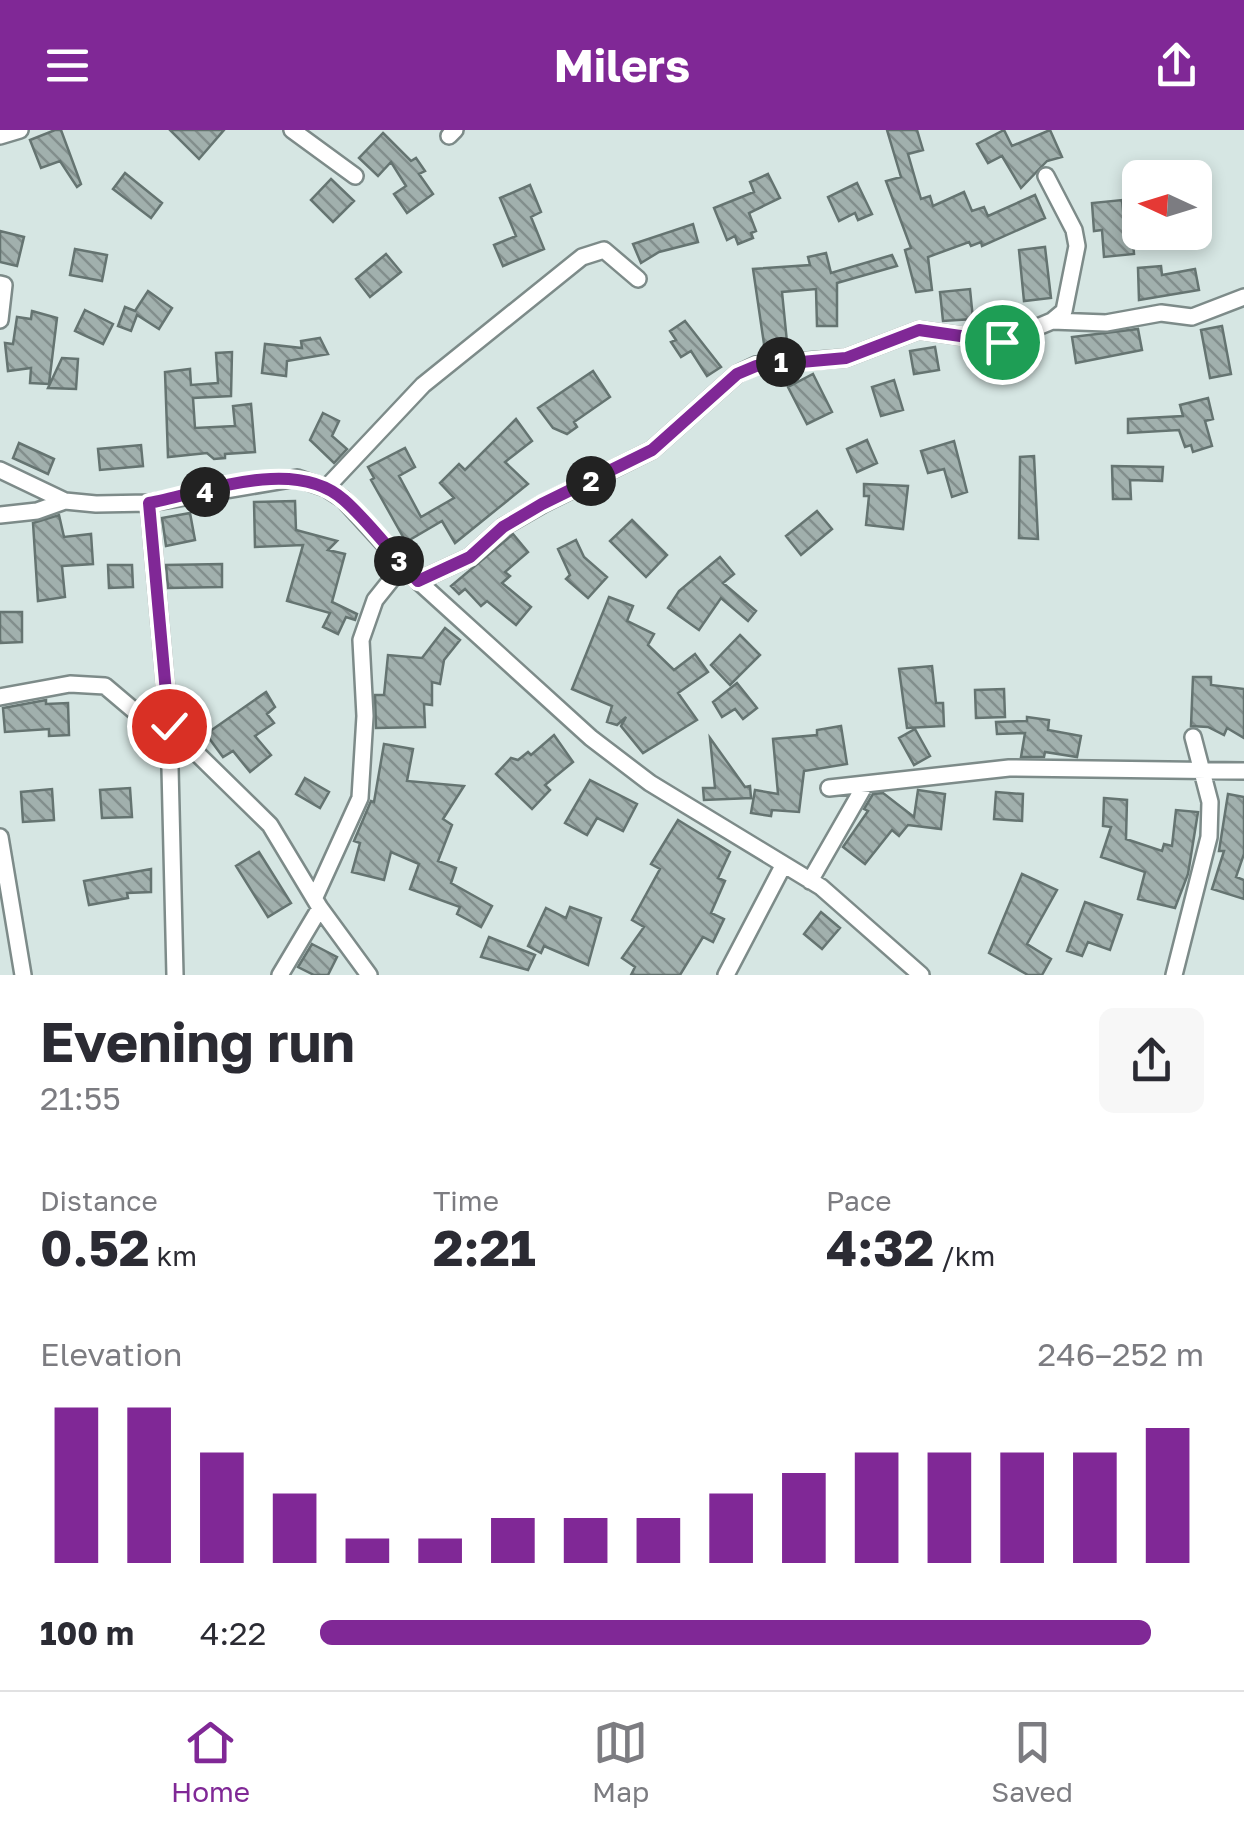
<!DOCTYPE html>
<html lang="en">
<head>
<meta charset="utf-8">
<style>
	:root { --surface:#fff; --page:#f7f7f7; --text:#2b2b33; --muted:#7c7c81; --line:#e1e1e2; --accent:#802896 }
	body { margin:0; font-family:"Golos Text",sans-serif; background:var(--page); color:var(--text); height:100vh; display:flex; flex-direction:column; font-size:38px; white-space:nowrap }
	* { box-sizing:border-box; margin:0 }
	p { font-size:32px; color:var(--muted) }
	.icon { flex:none; width:55px; height:55px; fill:none; stroke:currentColor; stroke-width:2; stroke-linecap:round; stroke-linejoin:round }
	.map { position:relative; height:845px; overflow:hidden }
	.side { display:flex; flex-direction:column; background:var(--surface); flex:1 }
	.side>* { flex:none }
	.needle { width:65px; rotate:274deg }
	.buttons { position:absolute; left:1122px; top:30px; display:grid; gap:20px }
	.buttons a { display:grid; place-items:center; width:90px; height:90px; border-radius:15px; background:var(--surface); box-shadow:0 5px 15px #0003; font-size:50px }
	.pin { position:absolute; display:grid; place-items:center; width:85px; height:85px; color:#fff; margin:-42px; border:5px solid #fff; border-radius:50%; box-shadow:0 2px 10px #0007 }
	.km { position:absolute; width:50px; height:50px; margin:-25px; border-radius:50%; background:#222; color:#fff; font-size:28px; line-height:50px; text-align:center }
	.round { display:grid; place-items:center; flex:none; width:105px; height:105px; border-radius:15px; background:var(--page) }
	.overview { display:flex; align-items:center; justify-content:space-between; height:170px; padding:0 40px }
	h1 { font-size:55px; font-weight:700; line-height:75px }
	.metrics { display:grid; grid-template-columns:repeat(3,1fr); gap:15px; height:170px; padding:10px 40px }
	.metrics div { display:grid; align-content:center }
	.metrics b { font-size:50px; font-weight:700 }
	.metrics small { font-size:28px; font-weight:400 }
	.metrics p { font-size:28px }
	.chart { height:280px; padding:20px 40px }
	.chart p { display:flex; justify-content:space-between }
	.chart svg { width:100%; height:180px; margin-top:10px; stroke:var(--accent); stroke-width:6 }
	ul { padding:0 40px; list-style:none; font-size:32px }
	li { display:grid; grid-template-columns:160px 120px 1fr; align-items:center; height:75px }
	li i { height:25px; border-radius:12px; background:var(--accent) }
	header { display:flex; justify-content:space-between; align-items:center; height:130px; padding:0 40px; background:var(--accent); color:#fff; font-size:45px; font-weight:700 }
	.tab-bar { display:flex; justify-content:space-around; align-items:center; height:140px; border-top:2px solid var(--line); background:var(--surface); font-size:28px; color:var(--muted) }
	.tab-bar a { display:grid; justify-items:center; gap:5px }
	.tab-bar .selected { color:var(--accent) }
	.map>svg:first-child { display:block }
	.building { fill:url(#building-back-hatch); stroke:#657471; stroke-width:2.5 }
	.lines { fill:none; stroke-linecap:round; stroke-linejoin:round }
	.minor-casing { stroke:#7d8b89; stroke-width:20 }
	.minor { stroke:#fff; stroke-width:15 }
	.route-casing { stroke:#fff; stroke-width:20 }
	.route { stroke:#802896; stroke-width:12 }
</style>
</head>
<body>
<header><svg class="icon" aria-label="menu" viewBox="0 0 24 24"><path d="M4 6h16M4 12h16M4 18h16"/></svg>Milers<svg class="icon" aria-label="share" viewBox="0 0 24 24"><path d="M12 15V3M7 8l5-5 5 5M5 13v7h14v-7"/></svg></header>
<div class="map">
<svg width="1244" height="845" viewBox="0 0 1244 845">
	<defs>
		<pattern id="building-back-hatch" width="6" height="6" patternUnits="userSpaceOnUse" patternTransform="scale(2.5)"><rect width="6" height="6" fill="#a1b0ad"/><path d="M-1 5l2 2M0 0l6 6M5-1l2 2" fill="none" stroke="#828e8c"/></pattern>
	</defs>
	<rect width="100%" height="100%" fill="#d6e6e3"/>
	<path class="building" d="M55,0H61L81,54L77,57L60,31L41,38L30,10Z
		M170,0H224L199,29Z
		M887,0H917L923,20L908,24L921,69L930,66L933,76L964,62L972,81L984,77L988,86L1035,65L1045,88L982,116L981,112L971,116L969,112L928,127L932,160L916,162L905,120L911,118L886,51L901,47Z
		M1004,0L1012,16L1050,0L1062,27L1047,31L1021,58L1002,26L988,33L977,14Z
		M383,3L411,31L416,28L425,41L419,44L433,64L407,83L394,64L406,56L391,32L378,46L359,28Z
		M125,43L162,73L151,88L113,59Z
		M768,44L780,68L749,83L756,101L751,103L753,108L738,114L735,106L727,110L714,78L754,62L750,52Z
		M331,49L354,71L333,92L311,70Z
		M857,53L872,84L858,90L855,83L839,91L828,67Z
		M530,55L541,82L531,87L544,119L503,136L494,115L516,106L500,68Z
		M1122,70L1125,100L1132,99L1134,124L1104,127L1102,100L1094,101L1092,73Z
		M693,94L698,112L659,122L641,133L633,114Z
		M0,101L24,107L17,136L0,132Z
		M1045,117L1051,168L1024,171L1019,120Z
		M75,119L107,125L102,151L70,145Z
		M826,123L831,143L892,125L897,136L837,153V196H817L816,159L782,162L787,212L764,214L753,139L810,135L808,127Z
		M386,124L401,142L370,167L356,149Z
		M1161,136L1162,145L1195,139L1199,160L1139,170L1138,138Z
		M970,159L973,189L943,191L940,162Z
		M148,161L172,178L159,199L137,185L131,201L118,196L125,177L135,181Z
		M85,180L113,194L103,214L75,201Z
		M32,181L57,188L49,254L30,253L31,238L8,241L5,213L13,214L17,187L31,189Z
		M685,191L721,237L707,246L691,221L681,227L671,212L676,210L670,201Z
		M1222,196L1231,244L1210,248L1201,200Z
		M1138,199L1142,220L1076,233L1072,207Z
		M320,208L328,224L287,231L286,246L262,243L265,214L302,218L301,211Z
		M935,217L939,240L914,244L910,221Z
		M232,222L231,266L193,268L195,298L235,296L233,276L251,274L255,322L225,324V328L214,329L207,323L168,327L165,242L190,239L191,255L218,253L216,223Z
		M62,228L78,229L76,259L48,258Z
		M593,241L610,267L574,292L577,297L567,304L553,298L538,278Z
		M813,244L832,282L807,294L788,257Z
		M894,250L903,280L881,286L872,257Z
		M1208,268L1213,289L1205,291L1212,316L1193,322L1191,315L1185,317L1179,300L1128,303V289L1183,286L1180,275Z
		M323,283L339,291L332,306L347,319L334,333L310,310Z
		M516,289L532,311L505,332L528,354L455,413L442,391L406,412L371,350L374,348L368,337L405,318L415,337L399,346L421,387L454,368L440,353L459,334L465,340Z
		M867,310L877,333L857,342L847,319Z
		M954,311L967,362L952,367L944,339L928,343L921,321Z
		M19,313L54,329L48,344L13,328Z
		M141,315L143,336L100,340L98,319Z
		M1034,326L1038,409L1019,408L1020,327Z
		M1112,336L1163,337L1162,351L1130,350L1131,369H1113Z
		M864,354L908,356L903,399L866,395L869,366H864Z
		M295,371L296,400L337,411L328,420L345,424L332,472L357,484L355,490L346,487L338,504L323,497L330,483L287,471L303,415L255,417L254,372Z
		M817,381L832,399L801,425L786,406Z
		M190,383L195,410L166,416L162,388Z
		M59,385L64,407L91,404L93,434L62,436L65,467L38,471L33,393Z
		M632,390L667,425L646,447L610,411Z
		M513,404L528,422L505,442L510,446L502,453L531,477L516,495L487,471L481,476L465,459L459,464L451,456Z
		M576,410L584,427L607,447L588,468L566,449L570,445L558,419Z
		M720,427L734,444L723,453L756,481L748,491L721,468L699,500L668,478L679,461Z
		M222,434V457L168,458L166,435Z
		M108,435H132L133,457L109,458Z
		M609,467L633,476L627,491L654,504L648,515L674,540L695,524L708,542L678,563L697,590L643,623L621,596L626,587L617,595L607,592L612,576L572,559Z
		M0,482H22V512L0,513Z
		M445,498L460,510L444,530L440,554L432,552V575L424,574L425,597L376,598L375,565H384L388,525L422,528Z
		M740,505L760,525L730,555L711,535Z
		M932,536L936,573H943L944,596L907,598L899,539Z
		M1193,547H1211V555L1244,559V608L1227,598L1224,605L1208,597L1191,596Z
		M737,553L757,578L743,589L735,579L722,587L713,572Z
		M1004,559L1005,587L976,588L975,560Z
		M266,562L275,577L267,584L274,593L255,606L271,625L250,642L233,621L223,627L206,604Z
		M46,570V574L68,573L69,605L49,606V599L5,602L3,578Z
		M1027,587L1049,590L1048,600L1081,606L1077,627L1045,622L1044,627H1021L1025,603L997,604L996,592L1027,591Z
		M841,596L847,634L804,641L799,682L772,680L771,686L751,683L755,660L778,664L773,609L817,605V600Z
		M915,599L930,626L914,635L899,608Z
		M554,605L573,632L545,655L550,660L532,679L496,644L511,628L518,630L528,622L531,625Z
		M710,608L745,657L750,656L751,668L704,670L703,658H715Z
		M384,614L413,619L407,651L464,656L443,689L452,695L438,731L456,738L451,753L492,776L481,797L457,784L460,777L410,759L419,734L391,722L384,750L352,742L360,713L354,711L371,671L374,672Z
		M305,648L329,662L320,678L296,664Z
		M590,650L637,674L623,701L597,688L587,705L565,693Z
		M130,658L132,687L102,688L100,660Z
		M52,659L54,690L23,692L21,662Z
		M918,660L945,664L941,699L908,695L899,706L892,700L865,734L843,717L868,681L864,679L873,664L883,663L914,687Z
		M996,662L1023,664L1022,691L994,689Z
		M1228,664L1244,667V724L1236,747L1244,750V769L1212,759L1224,721H1219Z
		M1104,668L1127,670L1126,709L1162,721L1164,714L1172,716L1176,680L1198,682L1188,744L1175,778L1138,769L1145,742L1101,727L1111,697L1103,696Z
		M678,690L730,722L718,748L725,751L711,783L724,789L713,812L703,807L680,845H631L635,837L622,828L644,797L632,790L660,739L651,734Z
		M259,722L291,773L268,787L236,736Z
		M151,739V762L127,763L128,768L89,775L84,751Z
		M1022,744L1057,760L1027,814L1051,829L1042,845H1028L989,823Z
		M1085,772L1122,785L1110,820L1088,812L1082,826L1067,821Z
		M570,777L601,788L588,835L544,816L541,823L528,816L546,778L566,788Z
		M821,782L840,798L822,819L804,804Z
		M489,807L535,825L528,840L481,827Z
		M312,814L337,827L328,845H314L298,837Z"/>
	<g class="lines">
		<defs>
			<path id="minor" d="M292,0L355,46
				M0,6L20,0
				M449,6L455,0
				M0,154L4,155L0,190
				M1052,191L1106,193L1161,183L1192,187L1244,167
				M0,340L65,371L96,374L149,373L297,348L326,358L343,369L418,451L591,608L650,653L821,757L921,845
				M326,358L423,255L582,127L604,120L638,149
				M149,373L169,596L175,845
				M0,385L37,381L65,371
				M418,451L470,427L503,397L543,374L652,320L737,244L756,235L846,228L919,200L1002,212L1052,191L1064,181L1077,116L1074,100L1046,46
				M0,567L70,554L105,556L144,589L169,596L270,695L320,778L369,845
				M829,658L1009,638L1244,641
				M0,707L23,845
				M810,751L865,655
				M315,767L360,668L365,586L361,510L375,470L403,435
				M280,845L320,778
				M726,845L783,736
				M1174,845L1209,707L1210,672L1193,607"/>
		</defs>
		<use href="#minor" class="minor-casing"/>
		<use href="#minor" class="minor"/>
	</g>
	<g class="lines">
		<defs>
			<path id="route" d="M169,596L149,373C207,362 295,326 344,370C371,394 393,425 418,451L470,427L503,397L542,374L652,320L737,244L756,236L846,228L919,200L1002,212"/>
		</defs>
		<use href="#route" class="route-casing"/>
		<use href="#route" class="route"/>
	</g>
</svg>
<div class="buttons">
<a><svg class="needle" viewBox="-14 -14 28 28"><path d="M0-13l5 13h-10z" fill="#e53935"/><path d="M0 13l5-13h-10z" fill="#7c7c81"/></svg></a>
</div>
<div class="pin" style="left:1002px;top:212px;background:#1e9e55"><svg class="icon" aria-label="arrive" viewBox="0 0 24 24"><path d="M6 21V4h12l-3 4 3 4H6"/></svg></div>
<div class="pin" style="left:169px;top:596px;background:#d93025"><svg class="icon" aria-label="check" viewBox="0 0 24 24"><path d="M5 12l5 5 9-10"/></svg></div>
<b class="km" style="left:781px;top:232px">1</b>
<b class="km" style="left:591px;top:351px">2</b>
<b class="km" style="left:399px;top:431px">3</b>
<b class="km" style="left:205px;top:362px">4</b>
</div>
<section class="side">
<div class="overview"><div><h1>Evening run</h1><p>21:55</p></div><a class="round"><svg class="icon" aria-label="share" viewBox="0 0 24 24"><path d="M12 15V3M7 8l5-5 5 5M5 13v7h14v-7"/></svg></a></div>
<div class="metrics">
<div><p>Distance</p><b>0.52<small> km</small></b></div>
<div><p>Time</p><b>2:21</b></div>
<div><p>Pace</p><b>4:32<small> /km</small></b></div>
</div>
<div class="chart"><p><span>Elevation</span>246–252 m</p>
<svg viewBox="0 0 160 44" preserveAspectRatio="none"><path d="M5 44V6M15 44V6M25 44V17M35 44V27M45 44V38M55 44V38M65 44V33M75 44V33M85 44V33M95 44V27M105 44V22M115 44V17M125 44V17M135 44V17M145 44V17M155 44V11"/></svg>
</div>
<ul>
<li><b>100 m</b>4:22<i style="width:94%"></i></li>
</ul>
</section>
<nav class="tab-bar">
<a class="selected"><svg class="icon" aria-label="home" viewBox="0 0 24 24"><path d="M3 11l9-7 9 7M6 9v11h12V9"/></svg>Home</a>
<a><svg class="icon" aria-label="map" viewBox="0 0 24 24"><path d="M3 6l6-2 6 2 6-2v14l-6 2-6-2-6 2zM9 4v14M15 6v14"/></svg>Map</a>
<a><svg class="icon" aria-label="saved" viewBox="0 0 24 24"><path d="M7 4h10v16l-5-4-5 4z"/></svg>Saved</a>
</nav>
</body>
</html>
